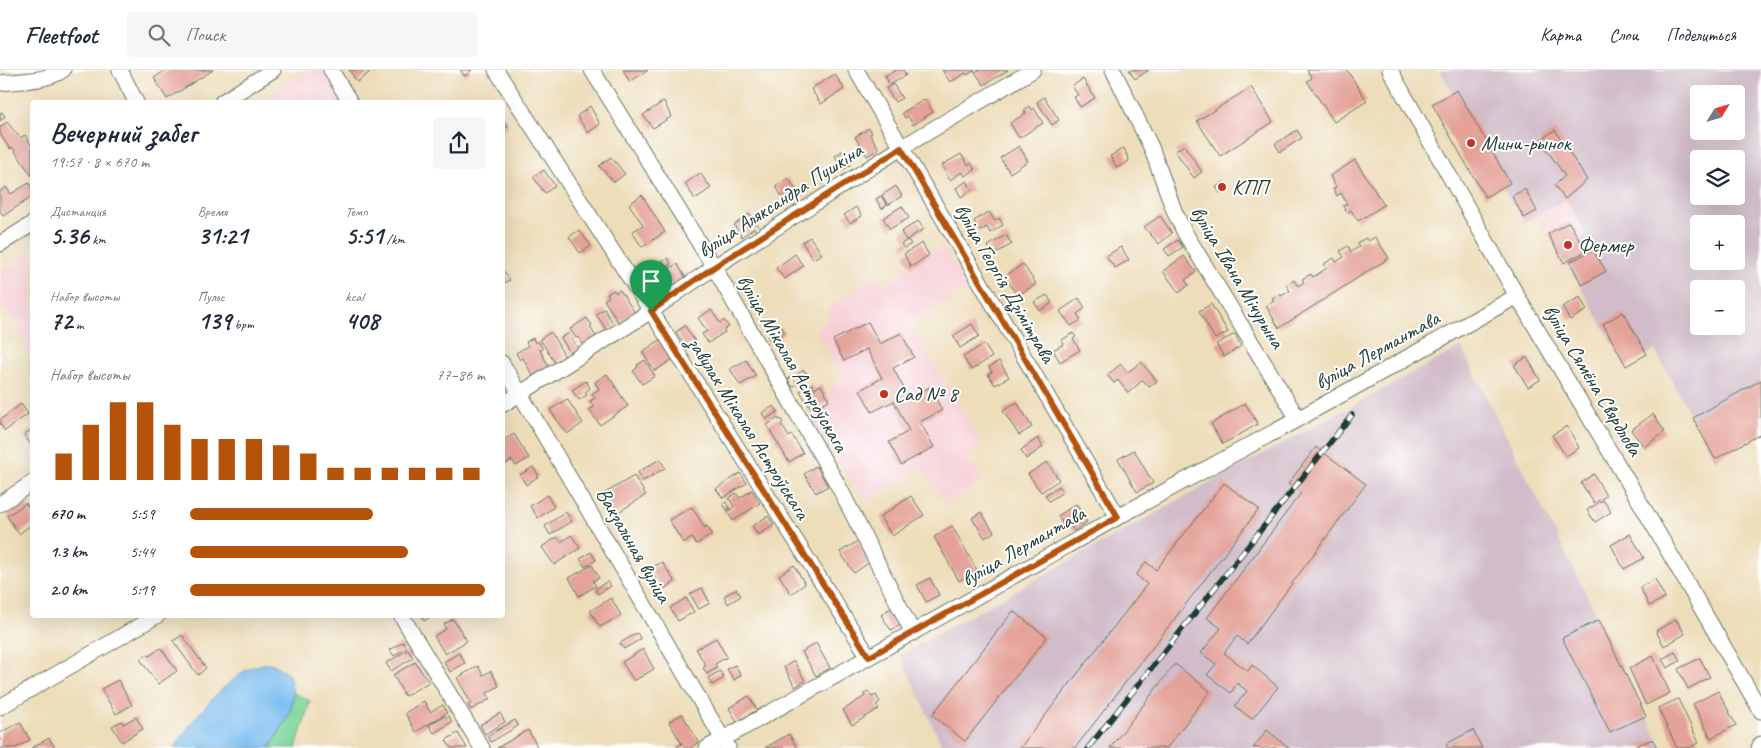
<!DOCTYPE html>
<html lang="ru">
<head>
<meta charset="utf-8">
<style>
	:root { --surface:#fff; --page:#f6f6f7; --text:#1f2937; --muted:#747a83; --line:#e0e1e3; --accent:#b45309 }
	body { margin:0; font-family:Caveat,sans-serif; background:var(--page); color:var(--text); height:100vh; display:flex; flex-direction:column; font-size:19px; white-space:nowrap }
	* { box-sizing:border-box; margin:0 }
	p { font-size:16px; color:var(--muted) }
	.icon { flex:none; width:28px; height:28px; fill:none; stroke:currentColor; stroke-width:2; stroke-linecap:round; stroke-linejoin:round }
	.map { position:relative; flex:1; overflow:hidden }
	.sheet { position:absolute; left:30px; top:30px; width:475px; height:518px; display:flex; flex-direction:column; background:var(--surface); border-radius:5px; box-shadow:0 5px 20px #0002 }
	.sheet>* { flex:none }
	.needle { width:32px; rotate:53deg }
	.buttons { position:absolute; left:1690px; top:15px; display:grid; gap:10px }
	.buttons a { display:grid; place-items:center; width:55px; height:55px; border-radius:5px; background:var(--surface); box-shadow:0 5px 20px #0002; font-size:25px }
	.pin { position:absolute; display:grid; place-items:center; width:42px; height:42px; color:#fff; margin:-51px -21px; border-radius:50% 50% 50% 0; rotate:-45deg; box-shadow:0 0 5px #0007 }
	.pin .icon { rotate:45deg }
	.round { display:grid; place-items:center; flex:none; width:52px; height:52px; border-radius:5px; background:var(--page) }
	.headline { display:flex; align-items:center; justify-content:space-between; height:85px; padding:0 20px }
	h1 { font-size:28px; font-weight:600; line-height:38px }
	.metrics { display:grid; grid-template-columns:repeat(3,1fr); gap:8px; height:85px; padding:5px 20px }
	.metrics div { display:grid; align-content:center }
	.metrics b { font-size:25px; font-weight:600 }
	.metrics small { font-size:14px; font-weight:400 }
	.metrics p { font-size:14px }
	.chart { height:140px; padding:10px 20px }
	.chart p { display:flex; justify-content:space-between }
	.chart svg { width:100%; height:90px; margin-top:5px; stroke:var(--accent); stroke-width:6 }
	ul { padding:0 20px; list-style:none; font-size:16px }
	li { display:grid; grid-template-columns:80px 60px 1fr; align-items:center; height:38px }
	li i { height:12px; border-radius:6px; background:var(--accent) }
	header { display:flex; align-items:center; gap:30px; box-sizing:border-box; height:70px; padding:0 25px; background:var(--surface); border-bottom:1px solid var(--line) }
	header strong { font-size:24px }
	nav { display:flex; gap:28px; margin-inline-start:auto; font-size:18px }
	.search { width:350px; height:45px; background:var(--page); display:flex; align-items:center; gap:12px; box-sizing:border-box; padding:0 18px; border-radius:5px; color:var(--muted); font-size:19px }
	.map>svg:first-child { display:block }
	.built { fill:#f6cfd6 }
	.industrial { fill:#d1bdc9; fill-rule:evenodd }
	.green { fill:#79d399; stroke:#4c8866 }
	.water { fill:#7abcef; stroke:#4c7c92 }
	.building { fill:#e4a299 }
	.lines { fill:none; stroke-linecap:round; stroke-linejoin:round }
	.minor-casing { stroke:#677563; stroke-width:17 }
	.minor { stroke:#fff; stroke-width:15 }
	.rail-casing { stroke:#1f3d34; stroke-width:5.5 }
	.rail { stroke:#fff; stroke-width:4; stroke-dasharray:11; stroke-linecap:butt }
	.route-casing { stroke:#fff; stroke-width:10 }
	.route { stroke:#b45309; stroke-width:6 }
	.poi-dot { fill:#c8321e; stroke:#fff; stroke-width:2 }
	.labels { text-anchor:middle; dominant-baseline:central; stroke-width:4; stroke-linejoin:round; paint-order:stroke }
	.poi-label { font-size:21px; fill:#1f3d34; stroke:#fff; text-anchor:start }
	.street-label { font-size:21px; fill:#1f3d34; stroke:#fff }
</style>
</head>
<body>
<header>
<strong>Fleetfoot</strong>
<div class="search"><svg class="icon" aria-label="search" viewBox="0 0 24 24"><circle cx="10" cy="10" r="6"/><path d="M15 15l6 6"/></svg>Поиск</div>
<nav><a>Карта</a><a>Слои</a><a>Поделиться</a></nav>
</header>
<div class="map">
<svg width="1761" height="678" viewBox="0 0 1761 678">
	<rect width="100%" height="100%" fill="#fff"/>
	<filter id="ink" filterUnits="userSpaceOnUse"><feTurbulence type="fractalNoise" baseFrequency=".02" numOctaves="2"/><feDisplacementMap in="SourceGraphic" scale="10" xChannelSelector="R" yChannelSelector="G"/><feConvolveMatrix kernelMatrix="1 2 1 2 8 2 1 2 1" color-interpolation-filters="sRGB"/></filter>
	<filter id="wash" filterUnits="userSpaceOnUse"><feTurbulence type="fractalNoise" baseFrequency=".0096" numOctaves="4" result="noise"/><feDisplacementMap in="SourceGraphic" scale="20" xChannelSelector="R" yChannelSelector="G"/><feGaussianBlur stdDeviation="1.12" result="paint"/><feColorMatrix in="noise" values="0 0 0 0 0 0 0 0 0 0 0 0 0 0 0 0 0 1.4 0 .05"/><feComposite in="paint" operator="in"/></filter>
	<g filter="url(#wash)">
		<rect width="100%" height="100%" fill="#edddb9"/>
		<path class="built" d="M309,0H325L344,32H259Z
			M1565,129L1587,166L1586,181L1564,193L1536,145Z
			M941,174L969,218L910,254L981,372L968,388L982,411L947,435L922,398L865,432L810,346L841,308L815,258L829,247L827,240L876,203L883,216Z
			M32,182V285L0,227V203Z"/>
		<path class="industrial" d="M1440,0H1761V364L1715,389L1655,280L1626,296L1566,192L1586,181L1579,169L1587,165L1565,129L1524,153L1503,117L1510,113L1457,20L1452,22ZM1699,24H1736V61H1699ZM1699,89H1736V126H1699ZM1699,154H1736V191H1699ZM1699,219H1736V256H1699Z
			M1461,277L1605,561L1662,678H943L900,585L1228,403Z"/>
		<path class="green" d="M294,623L310,631L296,678H270L290,643Z"/>
		<path class="water" d="M263,594H273L289,605L293,623L290,643L270,678H174C190,652 222,615 248,599C252,597 258,596 263,594Z"/>
		<g id="blocks">
			<path class="building" d="M166,0H213L167,29L154,8Z
				M349,0H367L369,3L357,12Z
				M460,0H472L465,6Z
				M623,0H648L630,12Z
				M896,0H903L906,5L890,15L885,6Z
				M942,0H975L967,5L966,3L950,12Z
				M979,0H1008L984,15L975,2Z
				M1129,0H1149L1135,9Z
				M1307,0H1347L1367,31L1334,52L1307,11L1312,8Z
				M835,4L844,19L821,34L811,19Z
				M1083,9L1095,28L1080,37L1074,27L1078,25L1072,16Z
				M893,14L902,28L895,32L886,18Z
				M1251,17L1273,52L1220,86L1197,51Z
				M1457,20L1510,113L1485,127L1432,34Z
				M1044,27L1059,50L1052,55L1037,32Z
				M925,29L933,42L913,55L908,46L905,48L902,43Z
				M664,31L671,47L653,58L643,45Z
				M590,36L600,54L588,63L577,46Z
				M1029,36L1032,40L1034,38L1043,53L1019,68L1010,53L1026,43L1024,40Z
				M2,42L5,47L0,51V43Z
				M502,48L509,56L502,60Z
				M7,52L20,68L25,65L32,76V106L12,77L10,79L0,64V57Z
				M869,58L872,63L870,64L879,79L867,86L855,67Z
				M1297,60L1302,68L1280,82L1275,74Z
				M1555,60L1587,110L1565,129L1554,115L1565,106L1540,70Z
				M1184,75L1202,102L1194,108L1175,81Z
				M1019,76L1028,91L1010,103L1000,88Z
				M1124,78L1129,91L1117,98L1110,86Z
				M842,81L850,95L843,100L835,86Z
				M961,84L968,95L971,93L975,100L965,106L962,102L950,110L942,95Z
				M611,87L625,104L614,112L599,96Z
				M1355,90L1384,135L1358,151L1351,140L1347,143L1343,136L1347,134L1341,123L1337,126L1333,119L1336,117L1330,106Z
				M544,100L555,116L545,123L533,107Z
				M700,103L711,118L695,129L685,114Z
				M788,108L801,127L787,136L776,116Z
				M967,111L972,120L961,127L956,118Z
				M1224,112L1228,117L1220,123L1216,117Z
				M29,113L32,118V127L3,146L0,141V121L6,117L11,124Z
				M896,116L902,126L888,135L882,125Z
				M1525,119L1537,141L1524,148L1512,126Z
				M642,125L665,162L642,177L632,162L643,155L629,134Z
				M881,126L887,135L882,139L876,129Z
				M902,136L909,148L890,159L883,148Z
				M856,137L862,146L850,153L844,145Z
				M989,142L995,151L999,148L1003,155L990,163L987,157L980,161L974,151Z
				M750,144L760,159L756,161L754,158L742,167L734,155Z
				M1160,146L1172,163L1159,174L1144,157Z
				M918,151L924,159L906,170L901,162Z
				M1569,152L1586,181L1564,193L1548,164Z
				M579,160L591,176L580,183L569,167Z
				M1006,165L1012,174L993,185L988,176Z
				M810,167L822,184L813,189L802,172Z
				M1375,167L1389,188L1279,258L1266,236L1274,231L1272,228L1280,223L1281,226L1290,221L1286,215L1294,210L1298,216L1304,212L1302,209L1311,204L1313,207L1327,198L1324,194L1334,188L1336,192L1344,187L1340,181L1348,176L1351,182L1359,177L1357,173L1366,168L1368,171Z
				M908,170L911,174L904,178L901,174Z
				M1178,170L1183,177L1169,186L1164,179Z
				M922,173L929,185L911,197L904,184Z
				M1121,177L1129,190L1115,198L1106,186Z
				M1593,180L1606,201L1582,215L1570,192Z
				M795,184L803,196L785,209L776,198Z
				M1184,186L1196,202L1185,210L1189,215L1179,223L1163,201Z
				M668,188L671,194L645,211L641,204Z
				M677,194L687,210L669,222L661,209L669,204L666,200Z
				M1023,194L1036,214L1017,226L1005,206Z
				M502,199L510,210L502,214Z
				M614,220L616,223L620,220L635,243L619,253L604,230L609,227L607,224Z
				M1047,225L1052,233L1040,241L1034,232Z
				M1580,227L1587,240L1570,250L1562,237Z
				M1079,228L1085,238L1077,244L1081,250L1071,256L1060,241Z
				M1211,234L1228,262L1215,269L1199,241Z
				M604,239L615,256L607,261L596,244Z
				M711,240L720,253L724,250L729,257L724,260L725,262L708,273L702,264L707,261L698,248Z
				M1623,242L1647,284L1626,296L1603,254Z
				M587,248L592,255L590,257L597,268L584,276L578,267L576,268L570,259Z
				M868,252L880,274L901,263L914,287L893,298L909,328L930,317L942,340L920,352L934,377L901,395L889,372L909,361L894,331L872,342L860,320L882,308L867,279L844,291L833,270Z
				M972,254L979,266L960,278L953,266Z
				M685,256L696,273L687,279L676,262Z
				M781,257L785,263L771,272L767,266Z
				M551,262L565,287L555,293L540,269Z
				M569,263L578,279L571,284L561,268Z
				M1073,263L1076,267L1073,269L1080,280L1060,292L1053,280L1064,274L1062,270Z
				M1235,264L1241,276L1224,287L1216,274Z
				M533,268L535,273L538,271L543,279L540,280L549,297L533,306L523,288L520,290L516,283L528,276L526,272Z
				M660,270L673,289L655,301L642,282Z
				M984,274L992,287L971,300L963,287Z
				M1527,287L1540,310L1528,317L1514,295Z
				M645,290L655,306L642,314L633,301L638,297L637,295Z
				M746,290L756,306L740,315L730,299Z
				M999,291L1009,307L995,315L988,304L992,302L989,297Z
				M1141,292L1157,311L1149,317L1143,310L1128,323L1118,310L1114,313L1107,305L1121,294L1127,303Z
				M804,300L808,308L792,317L788,309Z
				M607,304L628,336L600,355L589,340L594,337L590,331L595,328L592,324L599,319L595,312Z
				M1761,310V364L1715,389L1693,348Z
				M586,311L590,318L585,322L587,325L579,330L572,320Z
				M812,314L814,319L821,315L829,330L812,340L800,321Z
				M567,329L583,353L567,364L550,340Z
				M1017,332L1032,357L1019,365L1003,341Z
				M1245,333L1258,354L1223,374L1211,354Z
				M21,334L28,344L5,361L0,354V350Z
				M774,336L778,342L766,349L762,343Z
				M1653,344L1665,362L1644,377L1631,360Z
				M778,348L779,350L781,349L783,352L781,354L789,367L792,365L803,383L789,392L767,355Z
				M1567,356L1579,378L1566,386L1552,365Z
				M32,359V376L24,365Z
				M514,364L529,388L516,396L512,390L504,395L502,392V371Z
				M1038,368L1043,377L1026,389L1021,380Z
				M1316,377L1366,414L1247,574L1237,566L1224,583L1248,601L1252,595L1278,617L1252,649L1235,636L1247,621L1237,613L1231,623L1207,605L1216,594L1201,583L1221,558L1207,548L1301,423L1288,414Z
				M1134,380L1153,413L1137,422L1118,389Z
				M660,389L665,398L643,411L638,402Z
				M1047,392L1059,410L1041,422L1028,404Z
				M816,396L828,416L816,423L804,404Z
				M533,397L539,406L526,415L520,405Z
				M740,403L747,413L723,428L716,419Z
				M1594,404L1606,426L1594,433L1581,413Z
				M634,406L646,425L612,446L600,426Z
				M1224,413L1259,439L1075,678H1020L1147,514L1136,505L1146,492L1156,500Z
				M1059,416L1063,422L1049,431L1045,425Z
				M752,420L760,433L733,451L727,442L734,437L729,428L736,423L740,428Z
				M547,425L554,437L538,448L530,436Z
				M911,426L924,445L892,466L880,447Z
				M1603,430L1611,442L1595,452L1587,440Z
				M726,432L730,438L727,440L723,434Z
				M26,433L32,443V454L19,464L7,446Z
				M1076,434L1087,452L1074,461L1069,453L1064,456L1058,446Z
				M692,437L705,458L707,456L712,465L696,474L692,468L683,473L669,450Z
				M566,442L572,451L550,465L545,456Z
				M981,442L994,462L985,468L972,448Z
				M768,446L774,455L758,465L752,456Z
				M952,456L977,500L959,511L934,467Z
				M1630,464L1644,488L1624,499L1611,475Z
				M571,465L580,478L554,495L542,477L557,467L561,472Z
				M858,471L870,492L854,503L840,482Z
				M591,482L596,490L585,497L580,489Z
				M662,492L675,512L660,521L657,517L660,516L650,499Z
				M592,495L599,508L593,511L596,516L579,526L569,508Z
				M794,495L805,514L791,524L779,505Z
				M930,508L939,525L926,532L917,515Z
				M1655,509L1665,528L1649,536L1640,517Z
				M608,511L611,516L598,524L595,519Z
				M702,518L710,533L699,539L690,524Z
				M736,519L741,526L728,534L724,526Z
				M611,528L621,545L600,557L590,541Z
				M686,528L694,542L678,551L670,538Z
				M892,537L903,554L891,560L881,545Z
				M1013,541L1047,567L965,671L932,645Z
				M421,545H433L424,551Z
				M453,549L467,571L445,584L434,566L446,559L444,554Z
				M1676,549L1685,564L1664,576L1656,561Z
				M1599,550L1646,646L1610,662L1562,568Z
				M637,563L641,569L624,579L620,573Z
				M182,565L206,598L198,605L173,571Z
				M716,568L727,587L715,594L717,598L707,604L703,598L706,596L696,579Z
				M403,572L407,578L394,586L390,580Z
				M816,573L830,598L816,606L802,582Z
				M161,578L177,601L158,614L140,589L147,584L149,586Z
				M643,579L654,599L634,611L622,592Z
				M408,580L413,588L391,601L386,593Z
				M1675,582L1680,591L1667,598L1662,589Z
				M459,583L465,593L450,602L444,592Z
				M1653,586L1670,623L1646,635L1629,598Z
				M1700,588L1710,607L1688,619L1678,599Z
				M794,591L805,611L795,617L784,597Z
				M415,592L429,612L405,626L393,605Z
				M1175,594L1210,621L1167,678H1110Z
				M735,595L741,605L734,610L727,599Z
				M478,596L483,605L491,601L499,616L487,623L490,629L471,640L468,635L471,633L457,608Z
				M720,601L724,608L712,615L708,608Z
				M118,610L132,635L116,644L101,619Z
				M868,621L872,627L876,625L880,632L876,635L879,639L852,655L843,640L865,626L864,624Z
				M1718,621L1736,655L1711,668L1693,634Z
				M749,626L757,640L737,652L729,638Z
				M1678,629L1699,673L1688,678H1677L1658,638Z
				M424,631L430,642L443,635L447,643L416,662L405,643Z
				M500,643L505,652L485,664L480,655Z
				M682,644L699,672L690,678H675L682,674L669,652Z
				M444,646L446,648L449,646L452,652L434,663L429,655Z
				M136,647L143,659L122,672L112,656L122,651L123,654Z
				M515,650L518,656L491,672L487,666Z
				M20,652L30,670L16,678H0V663Z
				M528,660L537,676L532,678H497Z
				M1267,660L1289,678H1253Z
				M1473,660L1482,678H1448L1446,674Z
				M458,663L467,678H451L446,670Z
				M789,664L797,678H765Z
				M49,668L55,678H31Z
				M1653,669L1657,678H1631Z"/>
		</g>
	</g>
	<g filter="url(#ink)">
		<use href="#blocks" fill-opacity="0" stroke="#677563" stroke-width="1"/>
		<g class="lines">
			<defs>
				<path id="minor" d="M120,0L136,32
					M331,0L350,32
					M496,0L651,241L869,587
					M592,0L714,197L839,417L913,563
					M856,0L1118,447
					M1113,0L1151,77L1175,143L1185,163L1298,349
					M1390,0L1517,226L1637,427L1761,641
					M0,13C18,11 48,11 63,0
					M222,32L273,0
					M0,174L32,154
					M502,293L728,678
					M502,335L651,241L714,197L901,78L1033,0
					M0,434L32,413
					M401,545L482,678
					M0,637L158,545
					M707,678L1118,447L1298,349L1517,226
					M1759,678L1761,674"/>
			</defs>
			<use href="#minor" class="minor-casing"/>
			<use href="#minor" class="minor"/>
			<defs>
				<path id="rail" d="M1088,678L1352,345"/>
			</defs>
			<use href="#rail" class="rail-casing"/>
			<use href="#rail" class="rail"/>
		</g>
	</g>
	<g class="lines" filter="url(#ink)">
		<defs>
			<path id="route" d="M901,78L1118,447L869,587L651,241L714,197Z"/>
		</defs>
		<use href="#route" class="route-casing"/>
		<use href="#route" class="route"/>
	</g>
	<g class="poi-dot">
		<circle cx="1471" cy="73" r="5"/>
		<circle cx="1222" cy="117" r="5"/>
		<circle cx="1568" cy="175" r="5"/>
		<circle cx="884" cy="324" r="5"/>
	</g>
	<g class="labels">
		<g class="poi-label">
			<text x="1481" y="73">Мини-рынок</text>
			<text x="1232" y="117">КПП</text>
			<text x="1578" y="175">Фермер</text>
			<text x="894" y="324">Сад № 8</text>
		</g>
		<g class="street-label">
			<text transform="translate(780 130) rotate(-33)">вуліца Аляксандра Пушкіна</text>
			<text transform="translate(1238 207) rotate(59)">вуліца Івана Мічурына</text>
			<text transform="translate(1005 213) rotate(60)">вуліца Георгія Дзімітрава</text>
			<text transform="translate(1377 280) rotate(-29)">вуліца Лермантава</text>
			<text transform="translate(793 293) rotate(60)">вуліца Мікалая Астроўскага</text>
			<text transform="translate(1593 310) rotate(59)">вуліца Сямёна Свярдлова</text>
			<text transform="translate(749 358) rotate(58)">завулак Мікалая Астроўскага</text>
			<text transform="translate(634 475) rotate(60)">Вакзальная вуліца</text>
			<text transform="translate(1023 476) rotate(-30)">вуліца Лермантава</text>
		</g>
	</g>
</svg>
<div class="buttons">
<a><svg class="needle" viewBox="-14 -14 28 28"><path d="M0-13l5 13h-10z" fill="#e53935"/><path d="M0 13l5-13h-10z" fill="#747a83"/></svg></a>
<a><svg class="icon" aria-label="layers" viewBox="0 0 24 24"><path d="M12 4l9 5-9 5-9-5zM3 14l9 5 9-5"/></svg></a>
<a>+</a>
<a>−</a>
</div>
<div class="pin" style="left:651px;top:241px;background:#1e9e55"><svg class="icon" aria-label="arrive" viewBox="0 0 24 24"><path d="M6 21V4h12l-3 4 3 4H6"/></svg></div>
<section class="sheet">
<div class="headline"><div><h1>Вечерний забег</h1><p>19:57 · 8 × 670 m</p></div><a class="round"><svg class="icon" aria-label="share" viewBox="0 0 24 24"><path d="M12 15V3M7 8l5-5 5 5M5 13v7h14v-7"/></svg></a></div>
<div class="metrics">
<div><p>Дистанция</p><b>5.36<small> km</small></b></div>
<div><p>Время</p><b>31:21</b></div>
<div><p>Темп</p><b>5:51<small> /km</small></b></div>
</div>
<div class="metrics">
<div><p>Набор высоты</p><b>72<small> m</small></b></div>
<div><p>Пульс</p><b>139<small> bpm</small></b></div>
<div><p>kcal</p><b>408</b></div>
</div>
<div class="chart"><p><span>Набор высоты</span>77–86 m</p>
<svg viewBox="0 0 160 44" preserveAspectRatio="none"><path d="M5 44V31M15 44V17M25 44V6M35 44V6M45 44V17M55 44V24M65 44V24M75 44V24M85 44V27M95 44V31M105 44V38M115 44V38M125 44V38M135 44V38M145 44V38M155 44V38"/></svg>
</div>
<ul>
<li><b>670 m</b>5:59<i style="width:62%"></i></li>
<li><b>1.3 km</b>5:44<i style="width:74%"></i></li>
<li><b>2.0 km</b>5:19<i style="width:100%"></i></li>
</ul>
</section>
</div>
</body>
</html>
